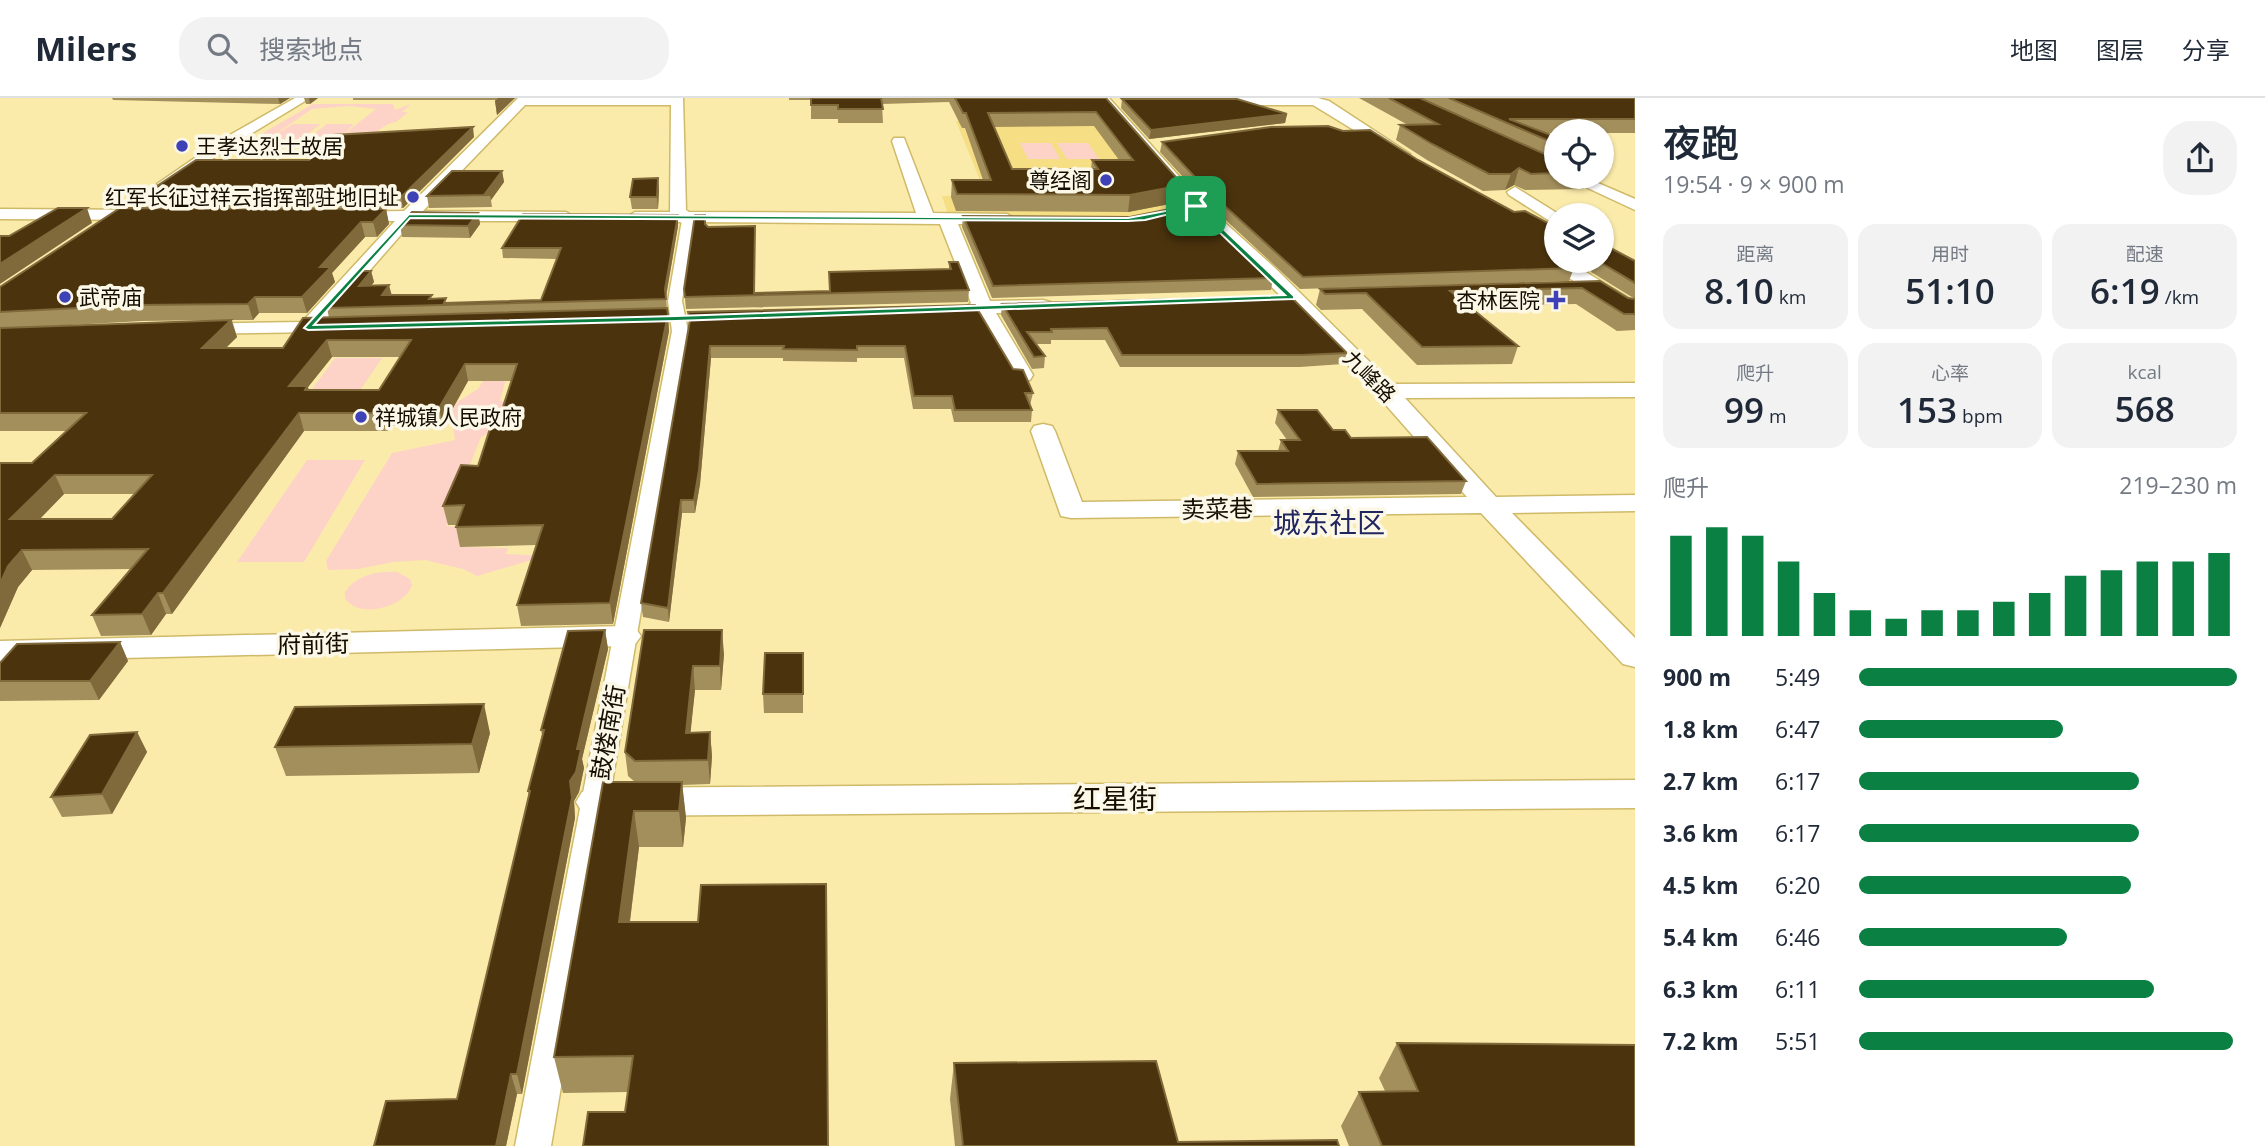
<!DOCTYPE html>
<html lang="zh">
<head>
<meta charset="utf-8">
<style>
	:root { --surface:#fff; --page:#f2f2f3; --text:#1f2937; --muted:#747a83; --line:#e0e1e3; --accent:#0b8043 }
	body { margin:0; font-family:"Open Sans","Noto Sans SC",sans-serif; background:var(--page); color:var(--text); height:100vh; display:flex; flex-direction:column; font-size:26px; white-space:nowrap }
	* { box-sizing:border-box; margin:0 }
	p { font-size:23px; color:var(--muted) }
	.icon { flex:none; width:38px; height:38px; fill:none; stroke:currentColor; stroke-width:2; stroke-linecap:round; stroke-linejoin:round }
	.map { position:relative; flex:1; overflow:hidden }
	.side { display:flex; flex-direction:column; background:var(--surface); width:630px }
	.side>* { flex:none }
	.controls { position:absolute; left:1544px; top:21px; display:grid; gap:14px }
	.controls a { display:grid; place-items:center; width:70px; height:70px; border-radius:50%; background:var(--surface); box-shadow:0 2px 5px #0004; font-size:35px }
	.pin { position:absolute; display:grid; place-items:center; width:60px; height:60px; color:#fff; margin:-30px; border-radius:14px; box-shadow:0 4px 10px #0006 }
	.round { display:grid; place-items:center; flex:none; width:74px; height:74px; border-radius:28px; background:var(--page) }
	.summary { display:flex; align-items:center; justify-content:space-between; height:119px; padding:0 28px }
	h1 { font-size:38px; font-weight:600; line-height:52px }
	.stats { display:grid; grid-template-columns:repeat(3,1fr); gap:10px; height:119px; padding:7px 28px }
	.stats div { display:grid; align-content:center; border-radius:18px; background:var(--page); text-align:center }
	.stats b { font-size:35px; font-weight:600 }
	.stats small { font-size:19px; font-weight:400 }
	.stats p { font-size:19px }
	.chart { height:196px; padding:14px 28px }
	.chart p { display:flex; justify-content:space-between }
	.chart svg { width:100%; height:126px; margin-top:7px; stroke:var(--accent); stroke-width:6 }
	ul { padding:0 28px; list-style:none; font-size:23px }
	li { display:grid; grid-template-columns:112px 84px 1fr; align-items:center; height:52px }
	li i { height:18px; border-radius:9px; background:var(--accent) }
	header { display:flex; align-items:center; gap:42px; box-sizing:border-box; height:98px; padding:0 35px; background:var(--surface); border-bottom:2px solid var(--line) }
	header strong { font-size:33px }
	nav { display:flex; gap:38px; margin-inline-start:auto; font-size:24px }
	.search { width:490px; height:63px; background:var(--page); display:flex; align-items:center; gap:18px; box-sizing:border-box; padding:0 24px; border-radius:28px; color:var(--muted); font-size:26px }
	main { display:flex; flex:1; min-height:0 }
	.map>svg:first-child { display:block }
	.built { fill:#f6de84 }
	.green { fill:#fdd2c7; fill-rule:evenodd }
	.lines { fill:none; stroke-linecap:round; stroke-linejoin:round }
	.pedestrian-casing { stroke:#cfba69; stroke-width:3 }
	.minor-casing { stroke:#cfba69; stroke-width:3 }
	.pedestrian { fill:#fff; fill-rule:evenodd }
	.minor { fill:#fff; fill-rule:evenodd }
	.wall { fill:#a38f5c; fill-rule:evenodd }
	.shaded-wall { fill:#806a3c }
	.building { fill:#4b330d; stroke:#806a3c; stroke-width:2; fill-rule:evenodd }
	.route { fill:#0b8043; stroke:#fff; stroke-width:2; fill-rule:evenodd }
	.poi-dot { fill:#3e42b6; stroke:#fcf8e8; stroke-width:2.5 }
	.labels { text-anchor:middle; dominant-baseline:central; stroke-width:7; stroke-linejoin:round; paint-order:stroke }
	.far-poi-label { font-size:21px; fill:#140d00; stroke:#fcf8e8; text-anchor:start }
	.far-street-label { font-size:21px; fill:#140d00; stroke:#fcf8e8 }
	.street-label { font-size:24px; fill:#140d00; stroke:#fcf8e8 }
	.quarter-label { font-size:28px; fill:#22265f; stroke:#fcf8e8 }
	.near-street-label { font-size:28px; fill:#140d00; stroke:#fcf8e8 }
</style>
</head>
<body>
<header>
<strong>Milers</strong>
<div class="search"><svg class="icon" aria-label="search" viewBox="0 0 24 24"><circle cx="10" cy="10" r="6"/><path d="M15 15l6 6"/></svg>搜索地点</div>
<nav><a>地图</a><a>图层</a><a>分享</a></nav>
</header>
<main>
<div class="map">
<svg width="1635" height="1048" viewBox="0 0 1635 1048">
	<rect width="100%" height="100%" fill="#fbebab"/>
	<path class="built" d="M1115,21L1186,107L1151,118L1132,119L949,120L942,98L986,97L956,23Z"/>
	<path class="green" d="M313,6H393L395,12L411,6L402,14H408L396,24C385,25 382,32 372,35C336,47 293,53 256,39ZM350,8L376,11L339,40L354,26H327L307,41L330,42L296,44L273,41H301L321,26H293L270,40L312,11Z
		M1020,45H1051L1060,61H1028Z
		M1057,45H1088L1099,61H1067Z
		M335,260H382L359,294H310Z
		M487,277L506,280L500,303L518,306L504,326L481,339L446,428L465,429V449L508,450L506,456L545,458L477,478L463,471L425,462L393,464L358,471L328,472L326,463L392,355L455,342L453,328L445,325L457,304L478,291Z
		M307,362H365L304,464H237Z
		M397,474L410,481L412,487C406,509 358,522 345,500V494C357,477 377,473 397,474Z"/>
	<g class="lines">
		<defs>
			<path id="pedestrian" d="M688,118L694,122L682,203L688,233L551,1048H515L672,233L668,203L682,122Z"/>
			<path id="minor" d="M295,0H310L231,48L171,89L165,91L157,86L221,42Z
				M518,0H683L686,112L689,114L916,115L892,43L894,40H904L933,115L1007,116L1016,121L1007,126H958L990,203L1043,202L1050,204L1053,208L1050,212L1043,214L996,215L1033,277L1030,282H1014L976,216L968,214L965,210L971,205L940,126L695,124L688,127L680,124L629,123L627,119L635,114H670L671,7H525L423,113L566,114L574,119L572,123H413L322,227L324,230L321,234L183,236L179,232L183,228L190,226L302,224L395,123H344L338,122L336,118L338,114L404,113Z
				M1096,0H1109L1202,104L1275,170L1392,286L1635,285V299L1405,300L1496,399L1635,397V413L1512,415L1635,540V569L1623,566L1481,415L1071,420L1061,418L1031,333L1034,328L1043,326L1052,328L1055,333L1082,404L1467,399L1378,298L1261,178L1190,112Z
				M1201,0H1318L1329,3L1410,56L1408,59H1398L1313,7H1204L1198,3Z
				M1564,79H1584L1635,101V112Z
				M1515,89L1560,117H1556V127L1509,97L1507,94Z
				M0,111L153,112L161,117L153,122L0,121Z
				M1557,163H1592L1594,167L1592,171L1584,173L1635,204V216L1622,214L1555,171L1553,167Z
				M625,528L636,531L641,538L636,545L625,548L0,563V543Z
				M1635,682V710L595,718L582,714L576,704L582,694L595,690Z"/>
		</defs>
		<use href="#pedestrian" class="pedestrian-casing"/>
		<use href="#minor" class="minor-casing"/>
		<use href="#pedestrian" class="pedestrian"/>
		<use href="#minor" class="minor"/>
	</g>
	<path class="wall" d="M112,0H290L280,6L113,2Z
		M304,0H318L310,6H306Z
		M353,0H515L497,17L495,2H353Z
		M789,0H1106L1183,87L1180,104L1128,114L956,113L951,99L952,82H983L965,30H962L949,4L882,6L883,25H838V21H811V2H789ZM1094,28L1119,62H1092L1091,71H1012L994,29Z
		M1359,0H1635V35H1601V33H1556V35H1546L1556,39V79H1589L1584,91L1525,92L1514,87L1505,92L1483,93L1427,62L1396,42L1400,27H1408Z
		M1122,1L1287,16L1285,25L1149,41L1121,10Z
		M474,39L403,110L146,109L142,98L309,62Z
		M1162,44L1556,163L1574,170L1569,183L1300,191L1204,102L1160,54Z
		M502,73L504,84L491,102L492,109L429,110L427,98Z
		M658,80L659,92L658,111H632L630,99Z
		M386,111L389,126L377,139H365L332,175L335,184L307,215H259L253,222H232L237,239L225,250H283L329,220L327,210L371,173L374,184L371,188L392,197L432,201L447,205L541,202L557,161L503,160L502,150L678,117V128L666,200L669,233L613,526L521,528L517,507L536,447L460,449L456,429V427H448L443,408L478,368L500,318L511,283H468L443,328H390L388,333H304L172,516H166L151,537L101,538L92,517L131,471L32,472L18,489L0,530L32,365L66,333H0V189ZM215,222L35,229L142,223ZM332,259H400L379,292H308V289ZM64,396H134L112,421H40Z
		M478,115L480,126L470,140L402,139L400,127Z
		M963,118L1130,119L1273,180L1271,192L992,200L962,129Z
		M706,126L755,195L829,193V174L949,171V164L969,192L968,204L686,211L684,191Z
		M1605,147L1635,163V232L1617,233L1576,206L1470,208L1518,248L1512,266L1417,267L1362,211L1321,212L1316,207L1320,191L1600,183L1628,200L1635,201L1591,174L1595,165L1593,163H1601Z
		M1002,206L1347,255L1343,266L1300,269H1120L1105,242H1051V246H1036L1045,258L1044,270L1032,271L1001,217Z
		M975,207L1013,271L1033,295L1030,307L1032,312L1031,324H954L951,311H913L904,260H857V264L783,263V260H711L700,386L695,415H682L669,524L643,519L641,505L689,226L688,214Z
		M1278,312L1466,383L1461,396L1253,399L1235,366L1238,353H1278L1281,342H1287L1275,325Z
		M605,532L608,551L582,661L584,670L579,694L574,703L575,720L522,996H517L506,1048H374L457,1001L529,698L528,693L542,637L541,632Z
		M644,532L724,556L721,592H695L690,635L710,634L712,658L710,686L682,687L686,720L683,749H639L630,824H698L826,786L625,1014L628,994L563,995L554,959L635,684L628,678L625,654Z
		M120,544L128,563L99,602L0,603V565Z
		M803,555V615H764L763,596Z
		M137,634L147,654L112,716L62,719L51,699Z
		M490,635L479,675L286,678L275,649Z
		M1397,945L1635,1048H1349L1341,1028L1359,994L1385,993L1379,980Z
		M954,965L1178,1044L1339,1048H955L950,1001Z"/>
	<path class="shaded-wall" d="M278,0H290L280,6Z
		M309,0H318L310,6Z
		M498,0H515L497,17L495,3Z
		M1287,16L1285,25L1149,41L1151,32Z
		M473,29L474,39L403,110L401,99Z
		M1519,70L1514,87L1505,92L1511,76Z
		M502,73L504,84L491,102L490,97H484Z
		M658,80L659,92L658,111L657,99Z
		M1183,87L1180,104L1128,114L1130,97Z
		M87,110L92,125L0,186V166Z
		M386,111L389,126L377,139L373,124Z
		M478,115L480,126L470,140L468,128Z
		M678,117V128L665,203V191Z
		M361,124L365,139L332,175L335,184L307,215L302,199L320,169Z
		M371,173L374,184L362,199L359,188Z
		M389,187L392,198L382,197Z
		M255,199L259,215L253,222L248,206Z
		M668,216L669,233L613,526L610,505Z
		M231,222L237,239L208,268L202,250Z
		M327,242L332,259L308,289L313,306L289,288Z
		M710,248L711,260L700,386L695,415L694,402Z
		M465,266L468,283L443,328L439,310Z
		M386,310L390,328L388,333L383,315Z
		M299,315L304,333L172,516L163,495Z
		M55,377L64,396L20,441L10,421Z
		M681,402L682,415L669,524L668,510Z
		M22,452L32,472L18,489L0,530V486L8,468Z
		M158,495L166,516L151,537L142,516Z
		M605,532L608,551L582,661L584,670L579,694L574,703L575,720L522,996L517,976L577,651Z
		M722,532L724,556L721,592L720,568Z
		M120,544L128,563L99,602L90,583Z
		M693,568L695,592L688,659L686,635Z
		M484,606L490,635L479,675L472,646Z
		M137,634L147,654L112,716L102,696Z
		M710,634L712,658L710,686L708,662Z
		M682,684L686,720L683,749L679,713Z
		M634,713L639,749L625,861L619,824Z
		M511,976L517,996L506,1048H496Z"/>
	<path class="building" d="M811,0H881L883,11H838V7H811Z
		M955,0H1106L1183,87L1130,97L957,96L952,82H991L966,15H963ZM1096,14L1133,62H1092L1098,71H1012L988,15Z
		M1389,0H1420L1556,61V75L1531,76L1519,70L1511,76H1489L1432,46L1400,27L1438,26Z
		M1449,0H1635V21H1509L1556,39V46Z
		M1122,1H1237L1287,16L1151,32Z
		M1328,28L1343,33L1370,32L1418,62L1514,114L1525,113L1556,129V163H1564L1574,170L1303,179L1206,91L1162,44L1271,29Z
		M473,29L401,99L142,98L196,62H309L318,52H327L333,37Z
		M452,73H502L484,97H490L427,98Z
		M658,80L657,99H630L633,81Z
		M1194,106L1273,180L993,188L963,118L1130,119Z
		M58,110H87L0,166V138H9Z
		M120,110L386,111L373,124H361L320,169H331L302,199H255L248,206L136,207L0,214V189Z
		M412,114L478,115L468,128L400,127Z
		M523,116L678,117L665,191L666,201L327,210L360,173H371L359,188L389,187L382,197H432L429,201L446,200L444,205L541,202L561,150H502Z
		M695,117H705V126L708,129L755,128L754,195L830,193L829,174L951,171L949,164H958L969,192L685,199L684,191Z
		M1601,138L1603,139L1605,147L1635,163V185L1598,163H1601Z
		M1600,183L1628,200L1635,201V216H1624L1582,190L1450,193L1518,248L1422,249L1366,195L1325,196L1320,191Z
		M1290,198L1347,255L1303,257H1122L1107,230L1051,231L1052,234H1027L1045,258L1034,259L1002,206Z
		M975,207L1013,271L1023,272L1033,295H1025L1032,312H955L952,298H914L905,248H857V252L783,251L784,248H710L699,372L694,402H681L668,510L641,505L690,222L688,214Z
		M667,210L668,216L610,505L517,507L543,427L456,429L464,407L443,408L461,367L478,368L494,318H500L517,266H465L439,310H386L383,315H299L163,495H158L142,516L92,517L148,451L22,452L8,468L0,486V365H32L86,315H0V230L231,222L202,250H283L303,220ZM327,242H411L379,292H305L307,288H289ZM55,377H152L112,421H10Z
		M1278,312H1317L1333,332H1345L1351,340L1427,339L1466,383L1257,386L1238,353H1288L1281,342H1300Z
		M605,532L577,651H581L576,674L570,683L572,700L517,976H511L496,1048H374L386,1003L457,1001L530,693H528L544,632H541L568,533Z
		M644,532H722L720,568H693L686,635L710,634L708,662L635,663L625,654Z
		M120,544L90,583H0V565L17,546Z
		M765,555H803V596H763Z
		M484,606L472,646L275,649L295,609Z
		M137,634L102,696L51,699L90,637Z
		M603,684H682L679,713H634L619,824H698L701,787L826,786L828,1048H583L588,1014H625L633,958L554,959Z
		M1397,945L1635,947V1048H1382L1359,994L1418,993Z
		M1156,963L1178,1044L1337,1042L1339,1048H963L954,965Z"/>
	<path class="route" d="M1198,107L1294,198V201L676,223L308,232L304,230L409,116L1128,120ZM1194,110L1285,197L676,218L314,227L410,120L1128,123L1145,122Z"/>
	<g class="poi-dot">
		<circle cx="182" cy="48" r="7"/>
		<circle cx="1106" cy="82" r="7"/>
		<circle cx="413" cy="99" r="7"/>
		<circle cx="65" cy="199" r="7"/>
		<path d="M1552.5 191.5h7v7h7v7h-7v7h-7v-7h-7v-7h7z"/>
		<circle cx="361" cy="319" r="7"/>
	</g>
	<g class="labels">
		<g class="far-poi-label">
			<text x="196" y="48">王孝达烈士故居</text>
			<text x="1092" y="82" text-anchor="end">尊经阁</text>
			<text x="399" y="99" text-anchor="end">红军长征过祥云指挥部驻地旧址</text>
			<text x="79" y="199">武帝庙</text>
			<text x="1540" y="202" text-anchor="end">杏林医院</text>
			<text x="375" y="319">祥城镇人民政府</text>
		</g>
		<g class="far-street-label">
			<text transform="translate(1370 278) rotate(45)">九峰路</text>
		</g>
		<g class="street-label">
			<text transform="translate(1217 410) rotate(-1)">卖菜巷</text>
			<text transform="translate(313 545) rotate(-1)">府前街</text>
			<text transform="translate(607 634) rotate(-80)">鼓楼南街</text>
		</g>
		<g class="quarter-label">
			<text x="1329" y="424">城东社区</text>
		</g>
		<g class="near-street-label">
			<text x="1115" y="700">红星街</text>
		</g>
	</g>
</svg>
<div class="controls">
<a><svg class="icon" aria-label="locate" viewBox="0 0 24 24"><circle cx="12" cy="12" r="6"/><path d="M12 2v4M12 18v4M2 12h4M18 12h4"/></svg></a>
<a><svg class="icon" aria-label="layers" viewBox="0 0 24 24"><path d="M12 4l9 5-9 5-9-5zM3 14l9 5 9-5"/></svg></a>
</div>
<div class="pin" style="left:1196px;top:108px;background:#1e9e55"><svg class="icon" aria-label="arrive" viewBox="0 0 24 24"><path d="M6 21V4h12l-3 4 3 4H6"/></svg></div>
</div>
<section class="side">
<div class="summary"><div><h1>夜跑</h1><p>19:54 · 9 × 900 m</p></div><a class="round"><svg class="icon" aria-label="share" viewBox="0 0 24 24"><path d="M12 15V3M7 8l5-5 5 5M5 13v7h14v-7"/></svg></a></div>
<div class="stats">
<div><p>距离</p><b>8.10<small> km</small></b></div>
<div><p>用时</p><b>51:10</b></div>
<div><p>配速</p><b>6:19<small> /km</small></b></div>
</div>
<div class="stats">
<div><p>爬升</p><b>99<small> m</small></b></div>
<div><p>心率</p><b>153<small> bpm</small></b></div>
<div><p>kcal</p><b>568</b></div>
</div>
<div class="chart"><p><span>爬升</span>219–230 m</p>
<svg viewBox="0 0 160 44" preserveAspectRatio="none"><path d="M5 44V9M15 44V6M25 44V9M35 44V18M45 44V29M55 44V35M65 44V38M75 44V35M85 44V35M95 44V32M105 44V29M115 44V23M125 44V21M135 44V18M145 44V18M155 44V15"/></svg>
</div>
<ul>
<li><b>900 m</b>5:49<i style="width:100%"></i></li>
<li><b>1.8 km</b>6:47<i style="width:54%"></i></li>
<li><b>2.7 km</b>6:17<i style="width:74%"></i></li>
<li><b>3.6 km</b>6:17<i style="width:74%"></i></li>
<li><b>4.5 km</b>6:20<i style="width:72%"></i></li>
<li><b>5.4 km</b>6:46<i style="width:55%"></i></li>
<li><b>6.3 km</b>6:11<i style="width:78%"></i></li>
<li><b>7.2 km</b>5:51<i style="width:99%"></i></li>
</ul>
</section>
</main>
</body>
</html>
